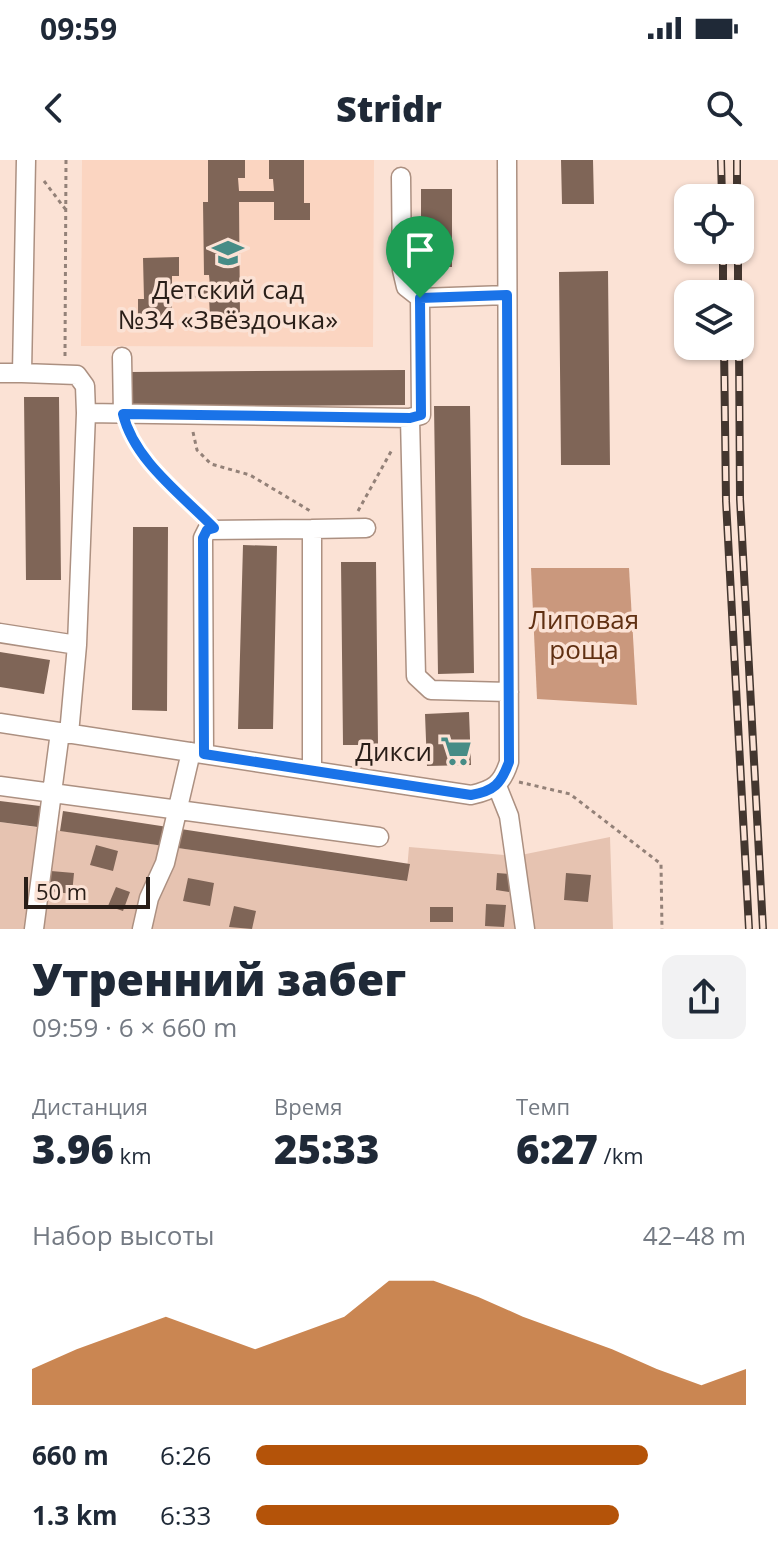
<!DOCTYPE html>
<html lang="ru">
<head>
<meta charset="utf-8">
<style>
	:root { --surface:#fff; --page:#f2f2f3; --text:#1f2937; --muted:#747a83; --accent:#b45309 }
	body { margin:0; font-family:"Open Sans",sans-serif; background:var(--page); color:var(--text); height:100vh; display:flex; flex-direction:column; font-size:30px; white-space:nowrap }
	* { box-sizing:border-box; margin:0 }
	p { font-size:26px; color:var(--muted) }
	.icon { flex:none; width:44px; height:44px; fill:none; stroke:currentColor; stroke-width:2; stroke-linecap:round; stroke-linejoin:round }
	.map { position:relative; height:769px; overflow:hidden }
	.sheet { display:flex; flex-direction:column; background:var(--surface); flex:1 }
	.sheet>* { flex:none }
	.buttons { position:absolute; left:674px; top:24px; display:grid; gap:16px }
	.buttons a { display:grid; place-items:center; width:80px; height:80px; border-radius:16px; background:var(--surface); box-shadow:0 2px 6px #0004; font-size:40px }
	.scale { position:absolute; left:24px; bottom:20px; width:126px; box-sizing:border-box; padding-left:8px; border:4px solid #291e18; border-top:0; font-size:22px; line-height:28px; white-space:nowrap; color:#291e18; -webkit-text-stroke:6px #fbe2d5; paint-order:stroke }
	.pin { position:absolute; display:grid; place-items:center; width:68px; height:68px; color:#fff; margin:-82px -34px; border-radius:50% 50% 50% 0; rotate:-45deg; box-shadow:0 0 8px #0007 }
	.pin .icon { rotate:45deg }
	.round { display:grid; place-items:center; flex:none; width:84px; height:84px; border-radius:16px; background:var(--page) }
	.overview { display:flex; align-items:center; justify-content:space-between; height:136px; padding:0 32px }
	h1 { font-size:44px; font-weight:800; line-height:60px }
	.stats { display:grid; grid-template-columns:repeat(3,1fr); gap:12px; height:136px; padding:8px 32px }
	.stats div { display:grid; align-content:center }
	.stats b { font-size:40px; font-weight:800 }
	.stats small { font-size:22px; font-weight:400 }
	.stats p { font-size:22px }
	.chart { height:224px; padding:16px 32px }
	.chart p { display:flex; justify-content:space-between }
	.chart svg { width:100%; height:144px; margin-top:8px; fill:var(--accent); opacity:.7 }
	ul { padding:0 32px; list-style:none; font-size:26px }
	li { display:grid; grid-template-columns:128px 96px 1fr; align-items:center; height:60px }
	li i { height:20px; border-radius:10px; background:var(--accent) }
	.status { display:flex; justify-content:space-between; align-items:center; height:56px; padding:0 40px; background:var(--surface); direction:ltr }
	.status svg { height:22px; fill:currentColor }
	header { display:flex; justify-content:space-between; align-items:center; height:104px; padding:0 32px; background:var(--surface); font-size:36px; font-weight:800 }
	.map>svg:first-child { display:block }
	.built { fill:#fbd5c1 }
	.green { fill:#e6c3b1 }
	.forest { fill:#ca987d }
	.building { fill:#7f6557 }
	.lines { fill:none; stroke-linecap:round; stroke-linejoin:round }
	.minor-casing { stroke:#ac9081; stroke-width:21 }
	.path { stroke:#938178; stroke-width:3; stroke-dasharray:4 4; stroke-linecap:butt }
	.minor { stroke:#fff; stroke-width:18 }
	.rail-casing { stroke:#43362f; stroke-width:8 }
	.rail { stroke:#fbe2d5; stroke-width:5; stroke-dasharray:15; stroke-linecap:butt }
	.route-casing { stroke:#fff; stroke-width:16 }
	.route { stroke:#1a73e8; stroke-width:10 }
	.labels { text-anchor:middle; dominant-baseline:central; stroke-width:7; stroke-linejoin:round; paint-order:stroke }
	.poi-label { font-size:26px; fill:#291e18; stroke:#fbe2d5 }
	.park-label { font-size:26px; fill:#603012; stroke:#fbe2d5 }
</style>
</head>
<body>
<div class="status"><b>09:59</b><svg viewBox="0 0 49 12"><path d="M0 12V9h3v3zM5 12V6h3v6zM10 12V3h3v9zM15 12V0h3v12zM26 1h20v11H26zM47 4h2v5h-2z"/></svg></div>
<header><svg class="icon" aria-label="back" viewBox="0 0 24 24"><path d="M15 5l-7 7 7 7"/></svg>Stridr<svg class="icon" aria-label="search" viewBox="0 0 24 24"><circle cx="10" cy="10" r="6"/><path d="M15 15l6 6"/></svg></header>
<div class="map">
<svg width="778" height="769" viewBox="0 0 778 769">
	<rect width="100%" height="100%" fill="#fbe2d5"/>
	<path class="built" d="M82,0H374L373,187L81,186Z"/>
	<path class="green" d="M0,662L406,721L409,687L516,696L610,677L613,769H0Z"/>
	<path class="forest" d="M629,408L637,545L537,539L531,408Z"/>
	<path class="building" d="M208,0H245V18H238L239,31H274L273,19H269V0H304V43H310V60H274V42H239L240,157H210L209,137L172,138V158H138V139H144L143,98L179,97V116H172V127L210,126L209,115H204L203,42H208Z
		M561,0H593L594,44H562Z
		M421,29H452V107H421Z
		M608,111L610,305H561L559,112Z
		M405,210V245L131,247L130,212Z
		M24,237H59L61,420H26Z
		M434,246H470L474,513L438,514Z
		M133,367H168L167,551L132,550Z
		M243,385L277,386L273,569H238Z
		M341,402H376L378,585H343Z
		M0,492L50,500L44,534L0,527Z
		M469,552L471,605L427,606L425,554Z
		M0,641L48,647L45,668L0,662Z
		M63,651L410,704L407,721L60,671Z
		M96,685L118,691L113,711L90,705Z
		M51,711L74,713L72,734L49,731Z
		M497,713L511,714L509,732L496,730Z
		M566,713L591,715L588,742L564,740Z
		M188,718L214,723L210,746L183,741Z
		M116,727L130,732L123,751L108,746Z
		M486,744L506,745L504,767L485,766Z
		M234,746L256,751L252,769L229,767Z
		M430,747H453V762H430Z"/>
	<g class="lines">
		<defs>
			<path id="minor" d="M401,17L402,110L406,127L420,138
				M122,197L123,254
				M0,213H22L26,0
				M22,213L77,215L85,226L86,253
				M410,258L416,516L431,530L509,532
				M312,369L366,368
				M0,473L77,485
				M0,563L471,635C494,630 502,624 509,602L507,0
				M69,574L77,485L86,253L410,258L421,255L420,138L507,135
				M204,594L203,378L207,370L312,369V610
				M0,626L379,677
				M497,626L509,656L525,769
				M34,769L60,572
				M142,769L149,738L165,703L191,592"/>
		</defs>
		<use href="#minor" class="minor-casing"/>
		<path class="path" d="M44,21L66,50
			M65,196L66,0
			M127,269L139,291L200,354
			M193,272L197,290L211,304L250,315L312,352
			M358,351L393,288
			M519,622L570,634L661,704L662,769"/>
		<use href="#minor" class="minor"/>
		<defs>
			<path id="rail" d="M721,0L722,38
				M737,0V38
				M723,90V134
				M738,90V134
				M724,186L726,341L749,769
				M739,186L740,339L763,769"/>
		</defs>
		<use href="#rail" class="rail-casing"/>
		<use href="#rail" class="rail"/>
	</g>
	<g class="lines">
		<defs>
			<path id="route" d="M507,135L509,602C501,624 494,631 471,635L204,594L203,378L207,370L214,368C181,334 134,300 123,254L410,258L421,255L420,138Z"/>
		</defs>
		<use href="#route" class="route-casing"/>
		<use href="#route" class="route"/>
	</g>
	<defs>
		<symbol id="school-bare" viewBox="-9 -9 18 18"><path d="M0-5L7-2L0 1L-7-2ZM-4 1L0 2.5L4 1V4Q0 6-4 4Z" fill="#468c86" stroke="#fbe2d5" stroke-width="2.5" paint-order="stroke"/></symbol>
		<symbol id="supermarket-bare" viewBox="-9 -9 18 18"><path d="M-6-5.5h2.5l.6 2H6L4.5 2H-2.5L-4.4-4H-6ZM-1.5 3.2a1.3 1.3 0 1 0 .1 0ZM3 3.2a1.3 1.3 0 1 0 .1 0Z" fill="#468c86" stroke="#fbe2d5" stroke-width="2.5" paint-order="stroke"/></symbol>
	</defs>
	<g fill-rule="evenodd">
		<use href="#school-bare" x="206" y="71" width="44" height="44"/>
		<use href="#supermarket-bare" x="434" y="569" width="44" height="44"/>
	</g>
	<g class="labels">
		<g class="poi-label">
			<text x="228" y="129">Детский сад<tspan x="228" dy="30">№34 «Звёздочка»</tspan></text>
			<text x="432" y="591" text-anchor="end">Дикси</text>
		</g>
		<g class="park-label">
			<text x="584" y="459">Липовая<tspan x="584" dy="30">роща</tspan></text>
		</g>
	</g>
</svg>
<div class="buttons">
<a><svg class="icon" aria-label="locate" viewBox="0 0 24 24"><circle cx="12" cy="12" r="6"/><path d="M12 2v4M12 18v4M2 12h4M18 12h4"/></svg></a>
<a><svg class="icon" aria-label="layers" viewBox="0 0 24 24"><path d="M12 4l9 5-9 5-9-5zM3 14l9 5 9-5"/></svg></a>
</div>
<div class="scale">50 m</div>
<div class="pin" style="left:420px;top:138px;background:#1e9e55"><svg class="icon" aria-label="arrive" viewBox="0 0 24 24"><path d="M6 21V4h12l-3 4 3 4H6"/></svg></div>
</div>
<section class="sheet">
<div class="overview"><div><h1>Утренний забег</h1><p>09:59 · 6 × 660 m</p></div><a class="round"><svg class="icon" aria-label="share" viewBox="0 0 24 24"><path d="M12 15V3M7 8l5-5 5 5M5 13v7h14v-7"/></svg></a></div>
<div class="stats">
<div><p>Дистанция</p><b>3.96<small> km</small></b></div>
<div><p>Время</p><b>25:33</b></div>
<div><p>Темп</p><b>6:27<small> /km</small></b></div>
</div>
<div class="chart"><p><span>Набор высоты</span>42–48 m</p>
<svg viewBox="0 0 160 44" preserveAspectRatio="none"><path d="M0 44V33L10 27L20 22L30 17L40 22L50 27L60 22L70 17L80 6L90 6L100 11L110 17L120 22L130 27L140 33L150 38L160 33V44z"/></svg>
</div>
<ul>
<li><b>660 m</b>6:26<i style="width:80%"></i></li>
<li><b>1.3 km</b>6:33<i style="width:74%"></i></li>
</ul>
</section>
</body>
</html>
